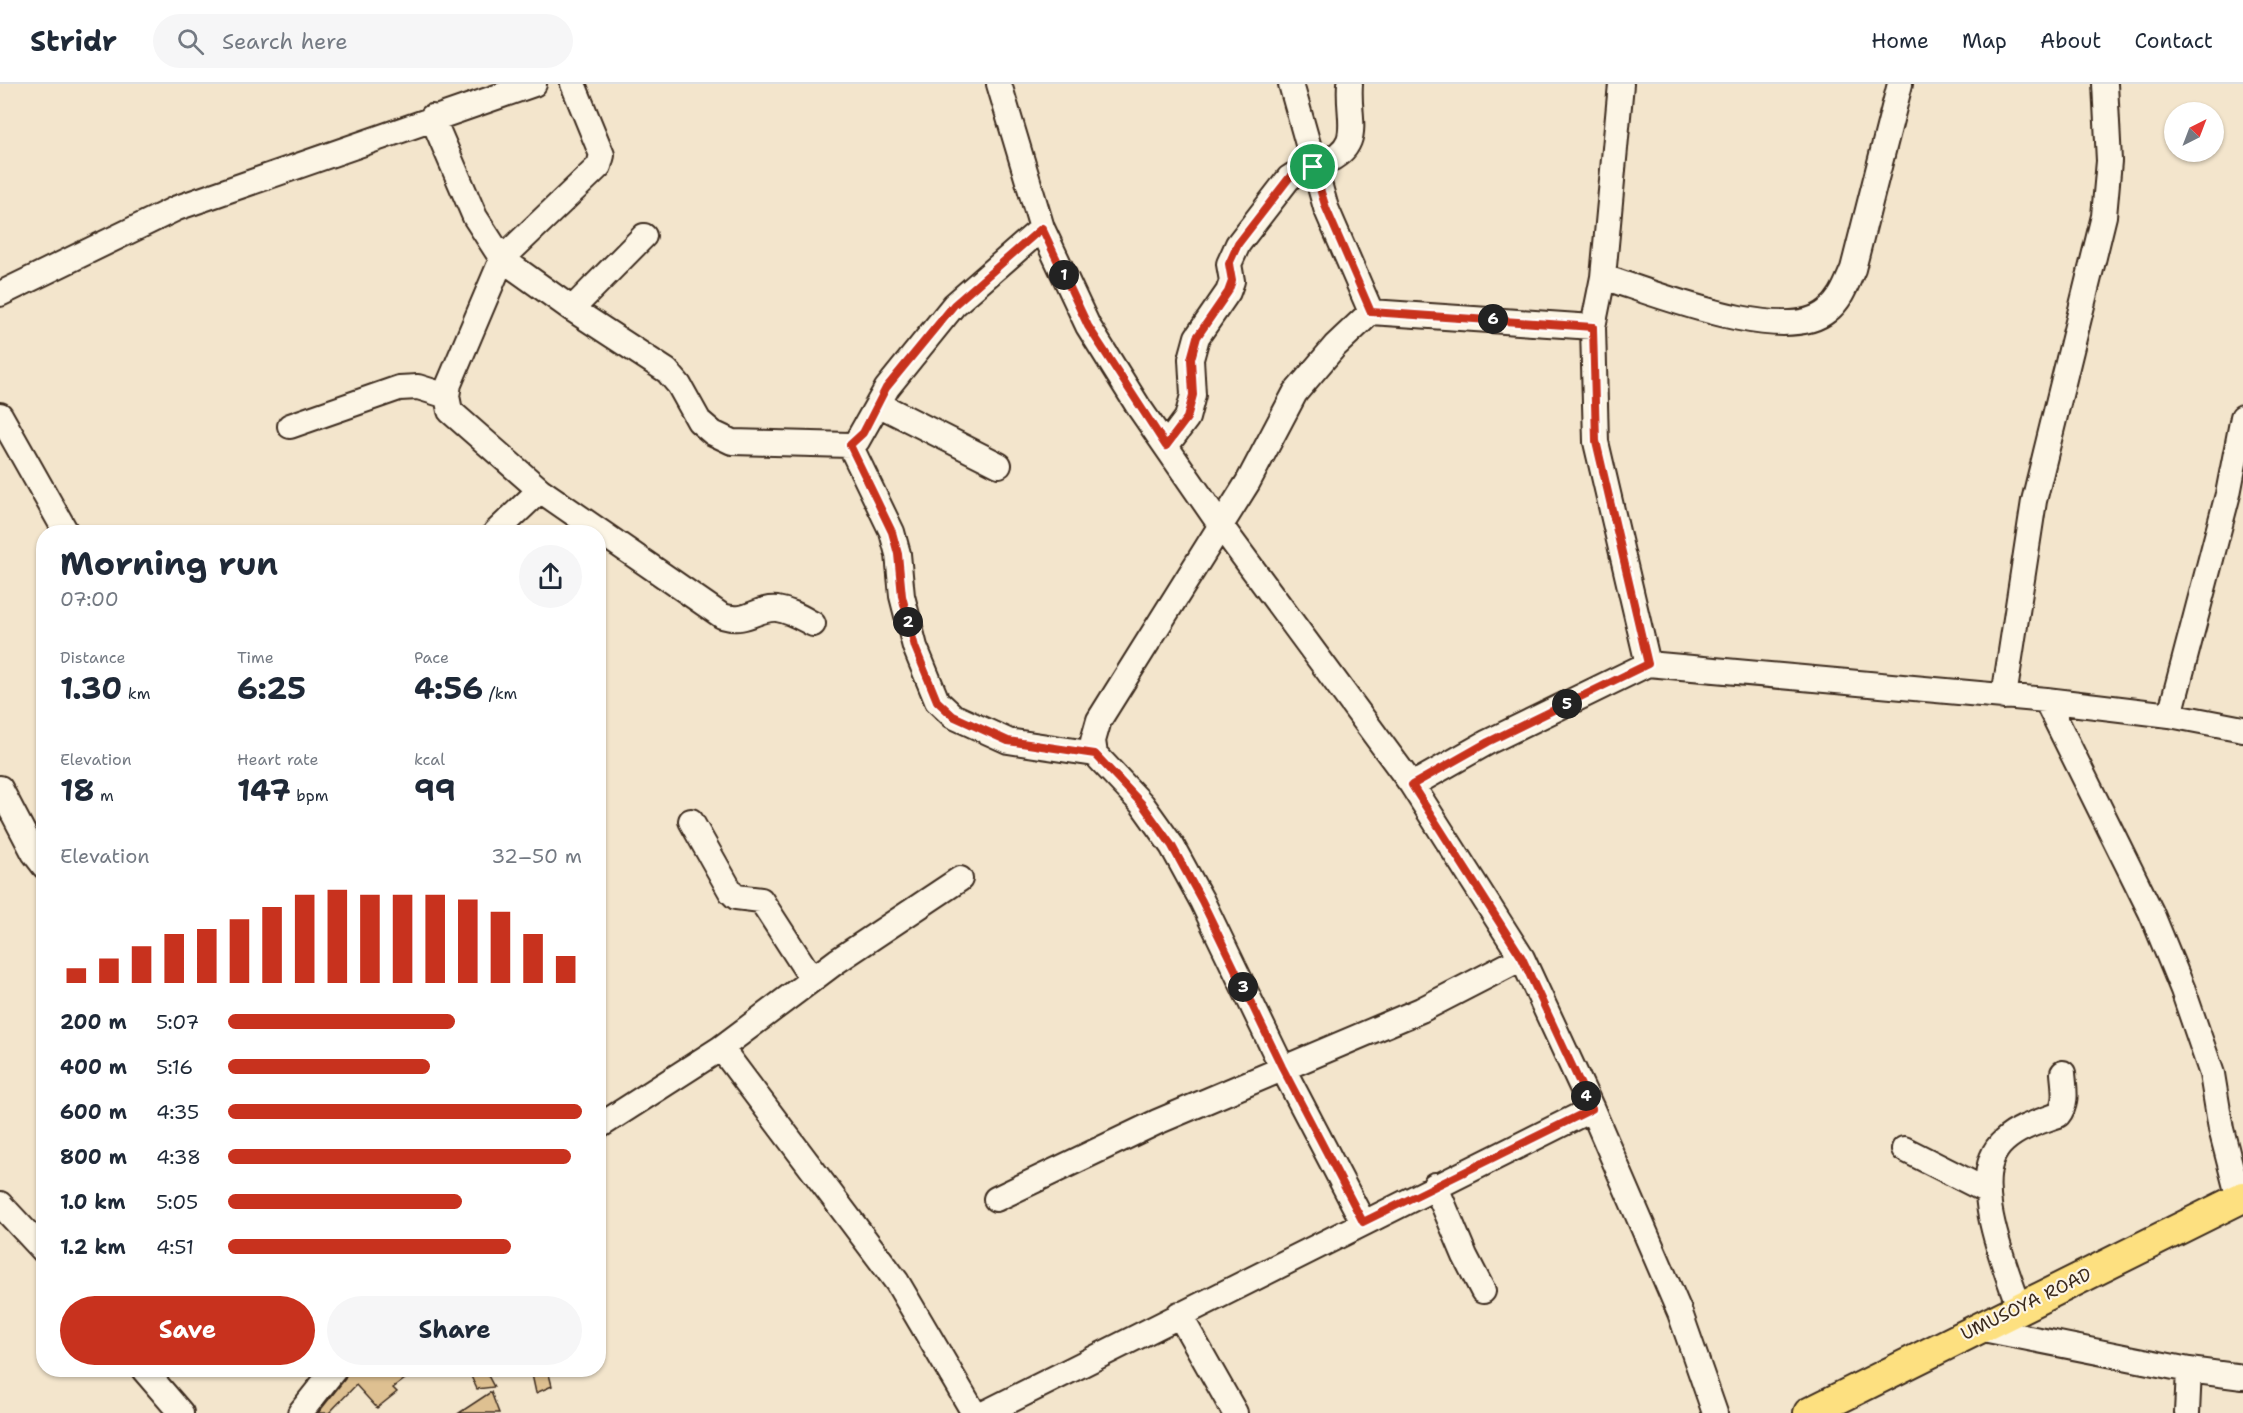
<!DOCTYPE html>
<html lang="en">
<head>
<meta charset="utf-8">
<style>
	:root { --surface:#fff; --page:#f6f6f7; --text:#1f2937; --muted:#747a83; --line:#e0e1e3; --accent:#c8321e }
	body { margin:0; font-family:"Shantell Sans",sans-serif; background:var(--page); color:var(--text); height:100vh; display:flex; flex-direction:column; font-size:22px; white-space:nowrap }
	* { box-sizing:border-box; margin:0 }
	p { font-size:20px; color:var(--muted) }
	.icon { flex:none; width:33px; height:33px; fill:none; stroke:currentColor; stroke-width:2; stroke-linecap:round; stroke-linejoin:round }
	.map { position:relative; flex:1; overflow:hidden }
	.drawer { position:absolute; left:36px; top:441px; width:570px; height:852px; display:flex; flex-direction:column; background:var(--surface); border-radius:24px; box-shadow:0 2px 4px #0004 }
	.drawer>* { flex:none }
	.needle { width:39px; rotate:42deg }
	.controls { position:absolute; left:2164px; top:18px; display:grid; gap:12px }
	.controls a { display:grid; place-items:center; width:60px; height:60px; border-radius:50%; background:var(--surface); box-shadow:0 2px 4px #0004; font-size:30px }
	.pin { position:absolute; display:grid; place-items:center; width:51px; height:51px; color:#fff; margin:-26px; border:3px solid #fff; border-radius:50%; box-shadow:0 2px 6px #0007 }
	.km { position:absolute; width:30px; height:30px; margin:-15px; border-radius:50%; background:#222; color:#fff; font-size:16px; line-height:30px; text-align:center }
	.round { display:grid; place-items:center; flex:none; width:63px; height:63px; border-radius:32px; background:var(--page) }
	.head { display:flex; align-items:center; justify-content:space-between; height:102px; padding:0 24px }
	h1 { font-size:33px; font-weight:700; line-height:45px }
	.metrics { display:grid; grid-template-columns:repeat(3,1fr); gap:9px; height:102px; padding:6px 24px }
	.metrics div { display:grid; align-content:center }
	.metrics b { font-size:30px; font-weight:700 }
	.metrics small { font-size:16px; font-weight:400 }
	.metrics p { font-size:16px }
	.chart { height:168px; padding:12px 24px }
	.chart p { display:flex; justify-content:space-between }
	.chart svg { width:100%; height:108px; margin-top:6px; stroke:var(--accent); stroke-width:6 }
	.button { display:flex; gap:12px; margin-top:auto; padding:12px 24px }
	.button a { flex:1; height:69px; border-radius:36px; background:var(--accent); color:#fff; font-size:24px; font-weight:700; line-height:69px; text-align:center }
	.button a+a { background:var(--page); color:var(--text) }
	ul { padding:0 24px; list-style:none; font-size:20px }
	li { display:grid; grid-template-columns:96px 72px 1fr; align-items:center; height:45px }
	li i { height:15px; border-radius:8px; background:var(--accent) }
	header { display:flex; align-items:center; gap:36px; box-sizing:border-box; height:84px; padding:0 30px; background:var(--surface); border-bottom:2px solid var(--line) }
	header strong { font-size:28px }
	nav { display:flex; gap:33px; margin-inline-start:auto; font-size:21px }
	.search { width:420px; height:54px; background:var(--page); display:flex; align-items:center; gap:15px; box-sizing:border-box; padding:0 21px; border-radius:33px; color:var(--muted); font-size:22px }
	.map>svg:first-child { display:block }
	.building { fill:#dec091; stroke:#3b2a1e; stroke-width:1.5 }
	.lines { fill:none; stroke-linecap:round; stroke-linejoin:round }
	.minor-casing { stroke:#3b2a1e; stroke-width:28 }
	.major-casing { stroke:#3b2a1e; stroke-width:34 }
	.minor { stroke:#fcf5e5; stroke-width:24 }
	.major { stroke:#fde080; stroke-width:30 }
	.route-casing { stroke:#fff; stroke-width:12 }
	.route { stroke:#c8321e; stroke-width:8 }
	.labels { text-anchor:middle; dominant-baseline:central; stroke-width:4.5; stroke-linejoin:round; paint-order:stroke }
	.street-label { font-size:18px; fill:#3b2a1e; stroke:#fcf5e5 }
</style>
</head>
<body>
<header>
<strong>Stridr</strong>
<div class="search"><svg class="icon" aria-label="search" viewBox="0 0 24 24"><circle cx="10" cy="10" r="6"/><path d="M15 15l6 6"/></svg>Search here</div>
<nav><a>Home</a><a>Map</a><a>About</a><a>Contact</a></nav>
</header>
<div class="map">
<svg width="2243" height="1329" viewBox="0 0 2243 1329">
	<rect width="100%" height="100%" fill="#f3e5cc"/>
	<filter id="ink" filterUnits="userSpaceOnUse"><feTurbulence type="fractalNoise" baseFrequency=".0167" numOctaves="2"/><feDisplacementMap in="SourceGraphic" scale="12" xChannelSelector="R" yChannelSelector="G"/><feConvolveMatrix kernelMatrix="1 2 1 2 8 2 1 2 1" color-interpolation-filters="sRGB"/></filter>
	<g filter="url(#ink)">
		<path class="building" d="M348,1286H417L393,1304L397,1308L377,1324L356,1301L329,1329H318L345,1295Z
			M468,1286H485L494,1303L477,1305Z
			M531,1286H548L552,1302L536,1309Z
			M491,1308L499,1329H459Z"/>
		<g class="lines">
			<defs>
				<path id="minor" d="M573,0L602,71L599,82L502,175L449,300L447,312L450,327L540,406L722,532C749,540 756,523 777,525C791,527 802,534 813,540
					M999,0L1042,144L1088,242L1138,322L1221,442L1412,701L1522,874L1592,1025L1680,1229L1715,1329
					M1291,0L1326,124L1371,228L1593,243
					M1621,0L1603,193L1593,243L1596,358L1648,580
					M432,33L475,133L502,175L572,225L667,287L679,301L699,337L713,349L732,358L850,361L857,357L887,304L954,221L1042,144
					M1603,193C1652,208 1785,263 1827,227C1841,216 1846,201 1853,185L1900,0
					M0,210L177,124L534,0
					M572,225L644,152
					M878,320L999,381
					M0,331L66,448
					M290,342L399,304L418,303L447,312
					M850,361L892,448L898,470L902,512L915,563L937,617L953,632L1008,657L1095,670
					M1166,362L1187,334L1193,311L1191,275L1197,253L1228,208L1232,197L1229,180L1238,160L1289,94C1300,86 1311,84 1323,79C1365,61 1347,37 1350,0
					M496,448L540,406
					M2004,613L2034,417L2104,132L2109,77L2105,0
					M2046,616L2151,828L2183,906L2212,990L2221,1045L2239,1115
					M2170,631L2228,410L2243,333
					M1412,701L1488,658L1648,580L2046,616L2170,631L2243,645
					M0,704L34,769L44,782
					M691,737L731,808L736,813L761,816L812,895
					M721,964L897,1198L974,1329
					M598,1043L721,964L837,877L960,795
					M1904,1065L1987,1107
					M1435,1101L1465,1172L1483,1207
					M996,1115L1157,1038L1421,926L1522,874
					M0,1120L44,1167
					M1363,1138L1282,983L1202,817L1172,762L1142,720L1095,670L1093,657L1099,636L1248,398L1295,309L1335,262L1371,228
					M2019,1223C2006,1184 1965,1090 2004,1057C2019,1043 2039,1038 2058,1031C2068,1019 2064,1003 2063,989
					M1179,1230L1235,1329
					M1978,1244L2189,1286L2243,1293
					M144,1286L181,1329
					M300,1329L334,1286
					M985,1329L1592,1025
					M2187,1329L2189,1286"/>
				<path id="major" d="M1809,1329L2243,1113"/>
			</defs>
			<use href="#minor" class="minor-casing"/>
			<use href="#major" class="major-casing"/>
			<use href="#minor" class="minor"/>
			<use href="#major" class="major"/>
		</g>
	</g>
	<g class="lines" filter="url(#ink)">
		<defs>
			<path id="route" d="M1313,83L1326,124L1371,228L1593,243L1596,357L1648,580L1488,658L1412,701L1522,874L1592,1025L1363,1138L1282,983L1202,817L1172,762L1142,720L1095,670L1008,657L953,632L937,617L915,563L902,512L898,470L892,448L850,361L863,349L886,304L954,221L1042,144L1088,242L1166,362L1187,334L1193,311L1191,275L1197,253L1228,208L1232,197L1229,180L1238,160L1289,94L1298,87Z"/>
		</defs>
		<use href="#route" class="route-casing"/>
		<use href="#route" class="route"/>
	</g>
	<g class="labels">
		<g class="street-label">
			<text transform="translate(2026 1220) rotate(-26)">UMUSOYA ROAD</text>
		</g>
	</g>
</svg>
<div class="controls">
<a><svg class="needle" viewBox="-14 -14 28 28"><path d="M0-13l5 13h-10z" fill="#e53935"/><path d="M0 13l5-13h-10z" fill="#747a83"/></svg></a>
</div>
<div class="pin" style="left:1313px;top:83px;background:#1e9e55"><svg class="icon" aria-label="arrive" viewBox="0 0 24 24"><path d="M6 21V4h12l-3 4 3 4H6"/></svg></div>
<b class="km" style="left:1064px;top:191px">1</b>
<b class="km" style="left:908px;top:538px">2</b>
<b class="km" style="left:1243px;top:903px">3</b>
<b class="km" style="left:1586px;top:1012px">4</b>
<b class="km" style="left:1567px;top:620px">5</b>
<b class="km" style="left:1493px;top:235px">6</b>
<section class="drawer">
<div class="head"><div><h1>Morning run</h1><p>07:00</p></div><a class="round"><svg class="icon" aria-label="share" viewBox="0 0 24 24"><path d="M12 15V3M7 8l5-5 5 5M5 13v7h14v-7"/></svg></a></div>
<div class="metrics">
<div><p>Distance</p><b>1.30<small> km</small></b></div>
<div><p>Time</p><b>6:25</b></div>
<div><p>Pace</p><b>4:56<small> /km</small></b></div>
</div>
<div class="metrics">
<div><p>Elevation</p><b>18<small> m</small></b></div>
<div><p>Heart rate</p><b>147<small> bpm</small></b></div>
<div><p>kcal</p><b>99</b></div>
</div>
<div class="chart"><p><span>Elevation</span>32–50 m</p>
<svg viewBox="0 0 160 44" preserveAspectRatio="none"><path d="M5 44V38M15 44V34M25 44V29M35 44V24M45 44V22M55 44V18M65 44V13M75 44V8M85 44V6M95 44V8M105 44V8M115 44V8M125 44V10M135 44V15M145 44V24M155 44V33"/></svg>
</div>
<ul>
<li><b>200 m</b>5:07<i style="width:64%"></i></li>
<li><b>400 m</b>5:16<i style="width:57%"></i></li>
<li><b>600 m</b>4:35<i style="width:100%"></i></li>
<li><b>800 m</b>4:38<i style="width:97%"></i></li>
<li><b>1.0 km</b>5:05<i style="width:66%"></i></li>
<li><b>1.2 km</b>4:51<i style="width:80%"></i></li>
</ul>
<div class="button"><a>Save</a><a>Share</a></div>
</section>
</div>
</body>
</html>
